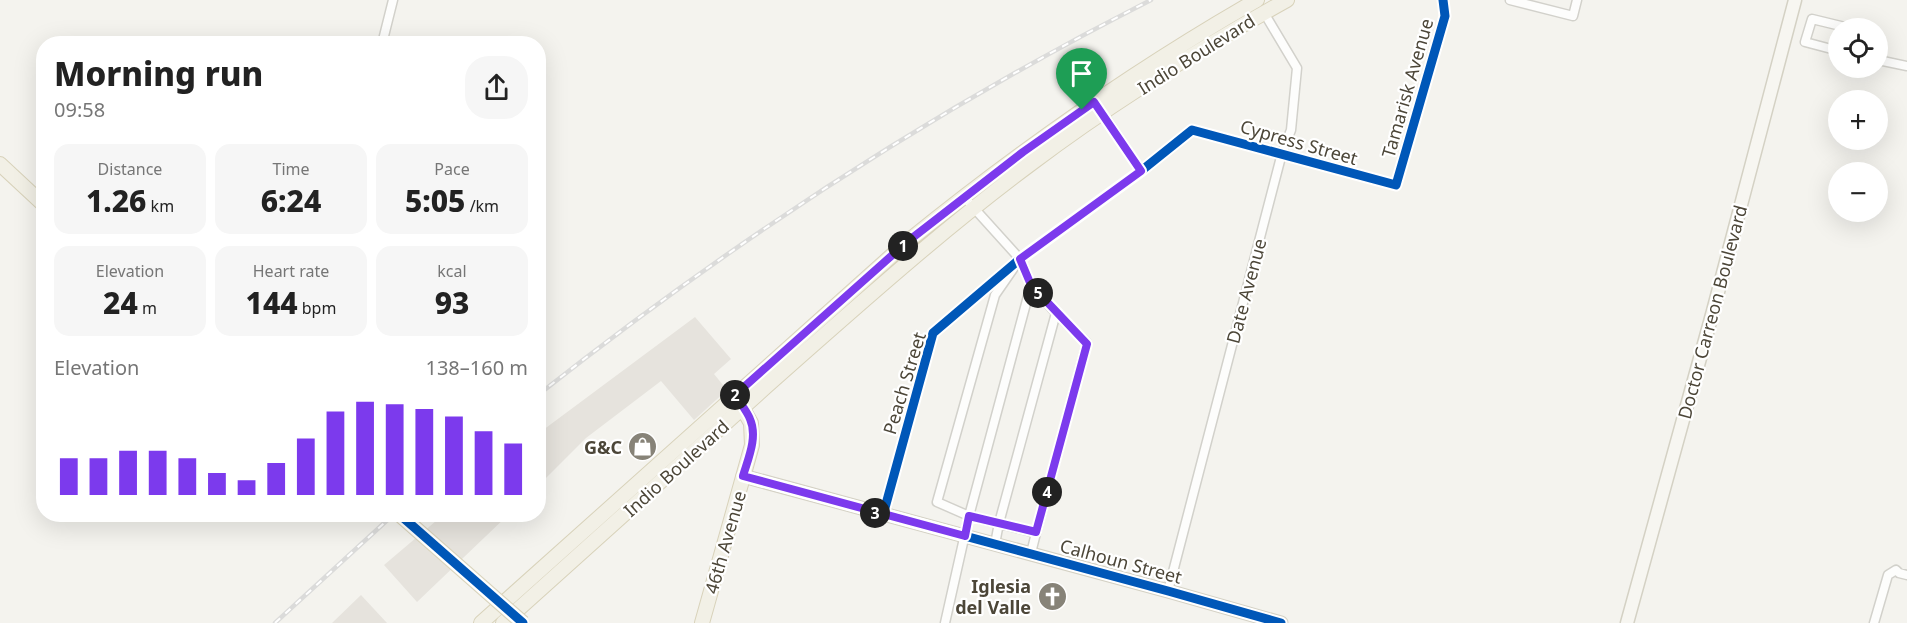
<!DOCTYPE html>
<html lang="en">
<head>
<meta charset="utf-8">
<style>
	:root { --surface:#fff; --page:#f6f6f6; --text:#222; --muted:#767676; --accent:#7c3aed }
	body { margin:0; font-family:"Noto Sans",sans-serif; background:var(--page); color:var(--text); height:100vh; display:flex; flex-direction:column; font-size:22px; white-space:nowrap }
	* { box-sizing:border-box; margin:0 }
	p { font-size:20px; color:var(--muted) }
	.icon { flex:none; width:33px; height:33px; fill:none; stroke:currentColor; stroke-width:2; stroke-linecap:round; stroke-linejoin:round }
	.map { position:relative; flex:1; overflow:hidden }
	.details { position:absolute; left:36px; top:36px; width:510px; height:486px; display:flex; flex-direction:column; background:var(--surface); border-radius:24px; box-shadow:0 6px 24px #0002 }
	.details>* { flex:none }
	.tools { position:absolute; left:1828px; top:18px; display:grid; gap:12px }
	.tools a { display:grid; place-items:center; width:60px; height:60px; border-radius:50%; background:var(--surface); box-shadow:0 6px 24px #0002; font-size:30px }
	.pin { position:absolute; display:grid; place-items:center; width:51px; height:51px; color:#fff; margin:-62px -26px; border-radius:50% 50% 50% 0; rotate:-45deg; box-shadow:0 0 6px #0007 }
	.pin .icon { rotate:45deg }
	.km { position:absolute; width:30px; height:30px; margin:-15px; border-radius:50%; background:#222; color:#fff; font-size:16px; line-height:30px; text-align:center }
	.round { display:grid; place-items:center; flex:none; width:63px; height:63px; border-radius:24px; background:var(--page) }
	.overview { display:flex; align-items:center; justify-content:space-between; height:102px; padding:0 18px }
	h1 { font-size:33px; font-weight:800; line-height:45px }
	.metrics { display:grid; grid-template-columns:repeat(3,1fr); gap:9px; height:102px; padding:6px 18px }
	.metrics div { display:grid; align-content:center; border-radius:15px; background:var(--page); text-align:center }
	.metrics b { font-size:30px; font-weight:800 }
	.metrics small { font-size:16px; font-weight:400 }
	.metrics p { font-size:16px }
	.chart { height:168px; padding:12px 18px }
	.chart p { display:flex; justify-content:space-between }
	.chart svg { width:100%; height:108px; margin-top:6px; stroke:var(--accent); stroke-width:6 }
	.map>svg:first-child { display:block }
	.industrial { fill:#e6e3dd }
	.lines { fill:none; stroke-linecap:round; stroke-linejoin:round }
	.street-casing { stroke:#d2d1cb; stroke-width:11 }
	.secondary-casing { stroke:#d4d1c4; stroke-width:15 }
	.primary-casing { stroke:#d8d2ba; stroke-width:16 }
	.street { stroke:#fdfdfc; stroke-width:8 }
	.secondary { stroke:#f7f6f1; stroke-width:12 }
	.primary { stroke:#f2f0e6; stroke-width:14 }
	.rail-casing { stroke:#dbdbda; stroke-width:4.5 }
	.rail { stroke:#fff; stroke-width:2; stroke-dasharray:7; stroke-linecap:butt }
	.primary-bridge-casing { stroke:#d8d2ba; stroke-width:16; stroke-linecap:butt }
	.primary-bridge { stroke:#f2f0e6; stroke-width:14 }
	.cycleway-casing { stroke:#fff; stroke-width:13 }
	.cycleway { stroke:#0057b8; stroke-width:9 }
	.route-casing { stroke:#fff; stroke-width:12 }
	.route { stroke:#7c3aed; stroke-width:8 }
	.labels { text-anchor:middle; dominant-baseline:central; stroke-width:4.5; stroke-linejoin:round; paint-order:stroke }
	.street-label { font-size:18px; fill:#4c4638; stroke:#fff }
	.poi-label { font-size:18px; font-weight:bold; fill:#4c4638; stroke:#fff; text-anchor:end }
</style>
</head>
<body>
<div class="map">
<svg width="1907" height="623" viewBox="0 0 1907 623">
	<rect width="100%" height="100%" fill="#f4f3ee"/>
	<path class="industrial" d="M695,317L731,359L714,374L727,390L694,420L661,381L586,438L539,485V433Z
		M443,515H508L417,602L384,565Z
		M361,595L387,623H332Z"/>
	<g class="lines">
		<defs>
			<path id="street" d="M1510,0L1573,16L1577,0
				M382,44L393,0
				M1839,51L1805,42L1812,19L1845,27L1844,28
				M1878,60L1907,66
				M1101,111L1141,171
				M964,197L1020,259L1031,285L1056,313L999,523L995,544
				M1013,269L995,295L937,502L969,516L1036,533L1087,343L1056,313
				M883,515L933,333L1020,259L1141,171L1192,130L1396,185L1445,16L1443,0
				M1031,553L1036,533
				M1168,591L1282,153L1291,130L1297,68L1263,11
				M945,623L969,516L1031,285
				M1874,623L1888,575L1896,570L1899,573L1907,575"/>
			<path id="secondary" d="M743,476L1168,591L1281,623
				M1627,623L1713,311L1795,0"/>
			<path id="primary" d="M0,164L44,205
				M481,623L907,242C1018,152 1133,71 1257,0
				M503,623C601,535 698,447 796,360C873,292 950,224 1032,163C1113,102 1199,49 1287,0
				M702,623L752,445L751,423L739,402"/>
		</defs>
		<use href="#street" class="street-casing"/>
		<use href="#secondary" class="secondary-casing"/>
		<use href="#primary" class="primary-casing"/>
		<use href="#street" class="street"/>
		<use href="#secondary" class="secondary"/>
		<use href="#primary" class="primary"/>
		<defs>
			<path id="rail" d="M538,395C729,244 934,110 1151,0
				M275,623L394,514"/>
		</defs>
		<use href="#rail" class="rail-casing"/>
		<use href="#rail" class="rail"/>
		<defs>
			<path id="primary-bridge" d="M399,514L523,623"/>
		</defs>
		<use href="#primary-bridge" class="primary-bridge-casing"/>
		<use href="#primary-bridge" class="primary-bridge"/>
		<defs>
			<path id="cycleway" d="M743,476L1168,591L1281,623
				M399,514L523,623
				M883,515L933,333L1020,259L1141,171L1192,130L1396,185L1445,16L1443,0"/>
		</defs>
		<use href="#cycleway" class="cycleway-casing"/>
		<use href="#cycleway" class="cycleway"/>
	</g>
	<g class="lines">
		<defs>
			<path id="route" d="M1094,102L1141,171L1020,259L1031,285L1087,344L1036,532L969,516L965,536L743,476C748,459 758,437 750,419C747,411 740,403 735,395L907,242L1023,152Z"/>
		</defs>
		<use href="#route" class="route-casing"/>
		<use href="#route" class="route"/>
	</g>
	<defs>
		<symbol id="shop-disc" viewBox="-11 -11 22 22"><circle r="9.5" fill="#878378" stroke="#fff"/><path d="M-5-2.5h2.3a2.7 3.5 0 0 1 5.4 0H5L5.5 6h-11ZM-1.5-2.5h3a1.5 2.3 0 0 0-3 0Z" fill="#fff"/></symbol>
		<symbol id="church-disc" viewBox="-11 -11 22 22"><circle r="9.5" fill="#878378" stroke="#fff"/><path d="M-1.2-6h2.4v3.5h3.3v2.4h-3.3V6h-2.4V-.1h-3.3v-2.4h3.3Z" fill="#fff"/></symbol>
	</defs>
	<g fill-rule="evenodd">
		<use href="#shop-disc" x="626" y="430" width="33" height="33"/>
		<use href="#church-disc" x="1036" y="580" width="33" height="33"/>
	</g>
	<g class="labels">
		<g class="street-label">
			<text transform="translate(1196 54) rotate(-32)">Indio Boulevard</text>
			<text transform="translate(1407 88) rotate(-74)">Tamarisk Avenue</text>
			<text transform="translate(1299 142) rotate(16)">Cypress Street</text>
			<text transform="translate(1246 291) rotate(-75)">Date Avenue</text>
			<text transform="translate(1712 312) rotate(-75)">Doctor Carreon Boulevard</text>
			<text transform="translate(904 383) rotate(-73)">Peach Street</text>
			<text transform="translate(676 468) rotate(-42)">Indio Boulevard</text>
			<text transform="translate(725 542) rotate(-74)">46th Avenue</text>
			<text transform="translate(1121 561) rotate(15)">Calhoun Street</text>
		</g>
		<g class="poi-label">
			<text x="622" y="447">G&amp;C</text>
			<text x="1031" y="586">Iglesia<tspan x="1031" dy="21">del Valle</tspan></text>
		</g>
	</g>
</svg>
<div class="tools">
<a><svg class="icon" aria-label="locate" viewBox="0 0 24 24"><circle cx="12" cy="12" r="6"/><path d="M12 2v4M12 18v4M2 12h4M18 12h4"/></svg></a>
<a>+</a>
<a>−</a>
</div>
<div class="pin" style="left:1082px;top:110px;background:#1e9e55"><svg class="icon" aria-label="arrive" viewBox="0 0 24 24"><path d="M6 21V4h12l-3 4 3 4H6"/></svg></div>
<b class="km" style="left:903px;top:246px">1</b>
<b class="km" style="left:735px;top:395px">2</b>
<b class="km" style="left:875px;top:513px">3</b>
<b class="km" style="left:1047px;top:492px">4</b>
<b class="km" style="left:1038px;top:293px">5</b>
<section class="details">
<div class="overview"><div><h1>Morning run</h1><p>09:58</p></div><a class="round"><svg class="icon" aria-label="share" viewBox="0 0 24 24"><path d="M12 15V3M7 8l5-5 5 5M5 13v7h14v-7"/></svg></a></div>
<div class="metrics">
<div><p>Distance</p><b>1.26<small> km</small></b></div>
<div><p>Time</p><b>6:24</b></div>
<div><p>Pace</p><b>5:05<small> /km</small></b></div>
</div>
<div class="metrics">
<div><p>Elevation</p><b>24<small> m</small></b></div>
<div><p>Heart rate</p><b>144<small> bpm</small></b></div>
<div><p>kcal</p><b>93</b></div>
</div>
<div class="chart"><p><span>Elevation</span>138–160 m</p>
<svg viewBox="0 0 160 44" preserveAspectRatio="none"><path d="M5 44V29M15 44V29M25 44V26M35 44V26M45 44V29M55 44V35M65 44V38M75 44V31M85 44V21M95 44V10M105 44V6M115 44V7M125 44V9M135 44V12M145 44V18M155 44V23"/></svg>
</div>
</section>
</div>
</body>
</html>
